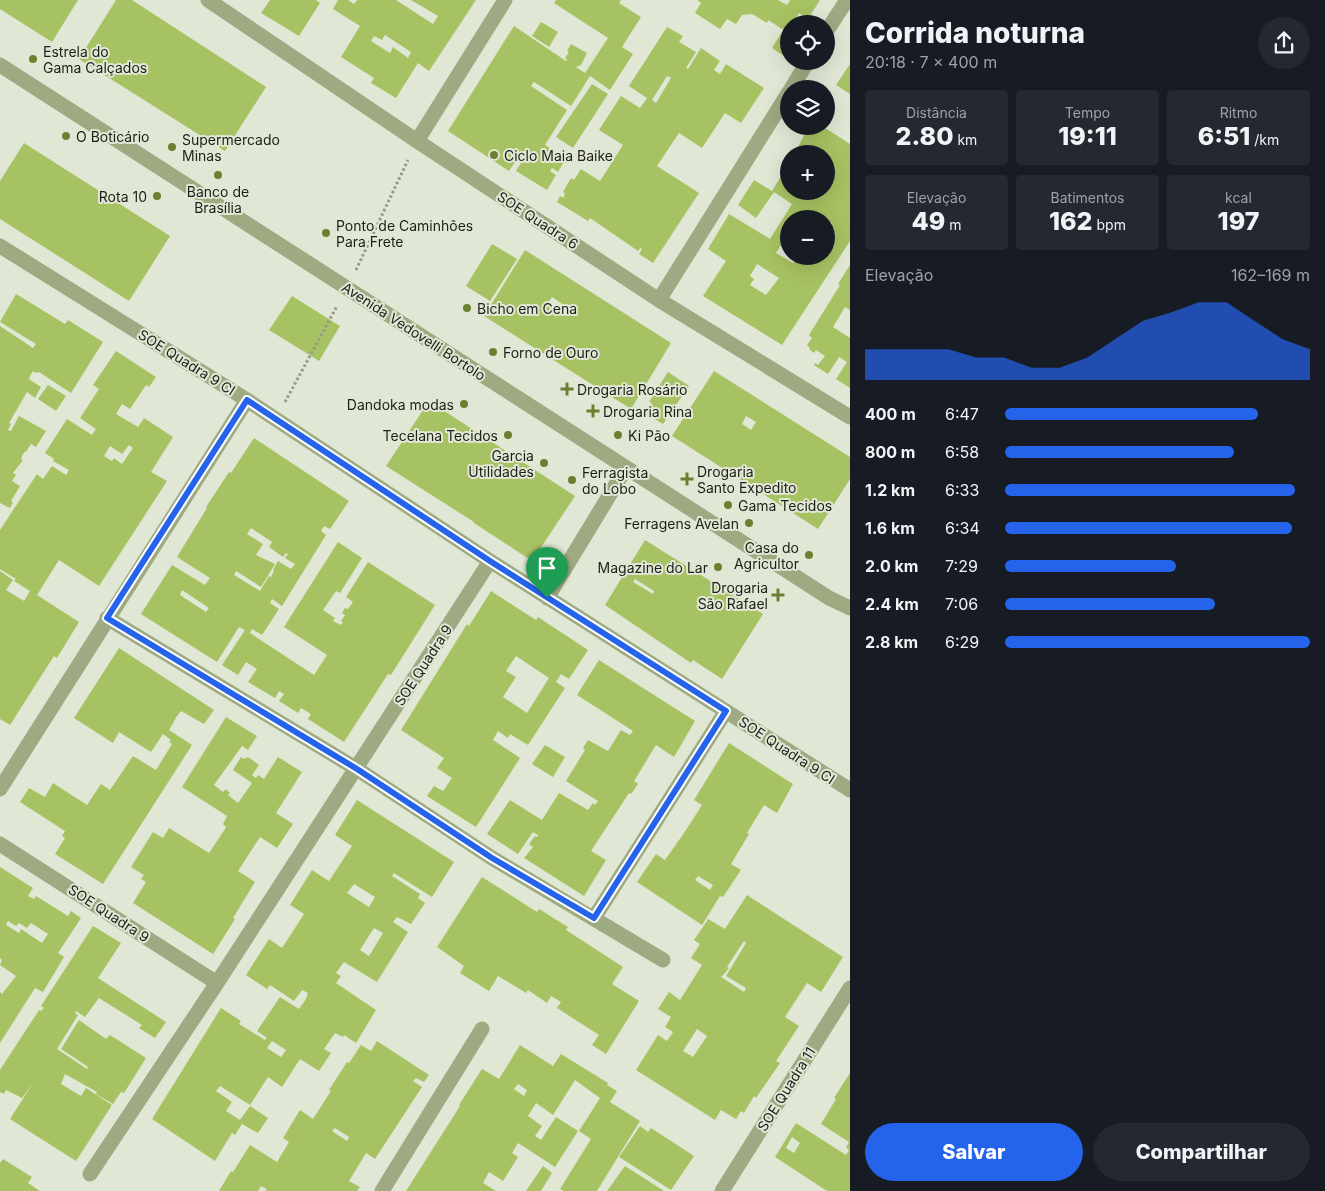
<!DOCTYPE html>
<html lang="pt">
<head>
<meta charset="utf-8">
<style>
	:root { --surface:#171b24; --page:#242831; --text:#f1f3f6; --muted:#9ea1a6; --accent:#2563eb }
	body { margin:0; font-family:Inter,sans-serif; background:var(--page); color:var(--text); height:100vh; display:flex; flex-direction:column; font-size:19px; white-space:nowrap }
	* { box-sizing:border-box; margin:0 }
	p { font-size:16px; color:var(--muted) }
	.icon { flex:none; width:28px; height:28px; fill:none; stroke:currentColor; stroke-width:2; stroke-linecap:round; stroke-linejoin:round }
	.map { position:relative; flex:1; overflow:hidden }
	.panel { display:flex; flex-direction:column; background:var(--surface); width:475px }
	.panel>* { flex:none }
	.fabs { position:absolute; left:780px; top:15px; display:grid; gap:10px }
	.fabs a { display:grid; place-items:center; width:55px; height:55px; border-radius:50%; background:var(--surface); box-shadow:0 5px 20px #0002; font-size:25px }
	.pin { position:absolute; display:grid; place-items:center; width:42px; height:42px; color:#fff; margin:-51px -21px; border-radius:50% 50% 50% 0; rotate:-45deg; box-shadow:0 0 5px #0007 }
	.pin .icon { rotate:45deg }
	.round { display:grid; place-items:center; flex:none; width:52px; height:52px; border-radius:26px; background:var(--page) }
	.overview { display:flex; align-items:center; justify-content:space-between; height:85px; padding:0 15px }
	h1 { font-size:28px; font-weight:800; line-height:38px }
	.metrics { display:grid; grid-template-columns:repeat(3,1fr); gap:8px; height:85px; padding:5px 15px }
	.metrics div { display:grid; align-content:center; border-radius:5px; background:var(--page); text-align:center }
	.metrics b { font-size:25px; font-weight:800 }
	.metrics small { font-size:14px; font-weight:400 }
	.metrics p { font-size:14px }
	.chart { height:140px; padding:10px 15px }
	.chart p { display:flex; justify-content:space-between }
	.chart svg { width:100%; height:90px; margin-top:5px; fill:var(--accent); opacity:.7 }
	.cta { display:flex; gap:10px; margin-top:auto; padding:10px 15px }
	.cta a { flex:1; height:58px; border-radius:30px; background:var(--accent); color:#fff; font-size:20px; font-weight:800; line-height:58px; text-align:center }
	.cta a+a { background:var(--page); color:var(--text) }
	ul { padding:0 15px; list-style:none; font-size:16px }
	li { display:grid; grid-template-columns:80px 60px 1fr; align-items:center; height:38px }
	li i { height:12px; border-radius:6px; background:var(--accent) }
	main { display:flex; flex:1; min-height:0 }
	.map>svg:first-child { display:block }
	.building { fill:#a7c262; fill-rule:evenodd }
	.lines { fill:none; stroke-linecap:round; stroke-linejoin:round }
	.path { stroke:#95998b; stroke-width:3; stroke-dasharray:2.5 2.5; stroke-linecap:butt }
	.minor { stroke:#9daa82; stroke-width:15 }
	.route-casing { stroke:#fff; stroke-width:10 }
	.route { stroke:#2563eb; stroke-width:6 }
	.poi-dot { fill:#6c8031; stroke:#e1e7d5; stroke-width:2 }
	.labels { text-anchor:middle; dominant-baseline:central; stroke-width:4; stroke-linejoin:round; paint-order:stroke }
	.poi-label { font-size:14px; fill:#1d1f18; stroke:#e1e7d5; text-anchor:start }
	.street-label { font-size:14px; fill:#1d1f18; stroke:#e1e7d5 }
</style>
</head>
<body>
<main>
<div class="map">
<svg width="850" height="1191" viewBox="0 0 850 1191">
	<rect width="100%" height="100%" fill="#e1e7d5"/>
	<path class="building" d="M0,0H78L52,42L0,9Z
		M116,0H132L266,87L225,151L79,59Z
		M270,0H316L320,3L299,36L261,13Z
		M338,0H348L354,4L357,0H396L433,24L438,16L411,0H476L429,71L418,63L396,98L371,83L374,78L341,57L360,26L333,9ZM385,35L411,52L408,58L393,47L390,53L371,41L374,36L382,40Z
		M556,0H621L619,3L641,17L622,47L633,54L610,90L590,76L571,106L534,82L531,86L567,110L545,145L566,158L558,172L552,168L550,171L556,175L547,190L516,171L522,161L513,155L517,159L509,171L448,131L514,26L566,61L567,59L565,58L569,52L567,51L571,44L587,53L581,65L576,67L585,73L608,38L554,3Z
		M697,0H778L787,5L790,0H820L808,19L799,13L792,24H789V29L787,32L768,20L767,23L752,14L742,15L736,24L727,19L720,29L695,13L701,3Z
		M541,22L558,32L549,47L532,36Z
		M667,27L683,36L679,42L696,52L686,68L688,69L701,48L720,61L714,70L720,74L726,64L764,88L741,123L725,113L702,148L679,133L657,166L699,193L653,263L639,254L642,249L640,248L638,251L590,218L588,221L557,202L560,196L563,198L565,194L563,192L571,178L574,180L581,169L600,181L623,145L599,130L621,96L640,108L647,98L629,86ZM667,76L671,78L656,103L652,100Z
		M782,32L789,37V49L784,56L772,48Z
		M850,64V94L836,85Z
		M592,84L608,94L573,148L556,137Z
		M795,126H822L850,144V241L782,345L703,296L726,261L708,249L729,214L770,239L792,204L774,192L756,218L738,205L754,180L772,191L789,163V191H826V154H794L805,134ZM822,217L832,223L826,233V256H797L793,263L776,253L780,246L789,251V219H821ZM757,264L779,278L766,295L750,285L754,279L750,276Z
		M24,143L170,236L129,301L0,219V181Z
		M492,244L517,259L490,301L466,286Z
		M525,250L671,343L631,409L484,316ZM552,297L564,305L561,310L549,302Z
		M850,265V310L845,307L833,327L850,338V388L836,379L847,362L839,357L828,374L814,365L815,363L818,365L825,356L816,350L814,353L809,349L810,348L807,345L812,338L809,335L840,285L838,284Z
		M16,294L65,324L68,320L103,342L71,393L39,372L36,373L33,371L30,376L29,379L41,387L35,398L27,392L9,423L11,424L8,430L11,431L19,416L46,431L36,447L31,444L26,452L25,451L22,456L21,459L23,460L13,473L16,475L12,481L20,486L11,501L13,502L10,508L0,503V326L33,348L36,344L0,322Z
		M292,296L340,326L319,361L269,330Z
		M116,351L156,377L149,387L146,385L130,409L122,404L116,414L138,427L144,418L173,437L151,472L167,481L99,586L59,560L37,595L79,622L57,658L54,656L10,725L0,719V571L13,580L6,590L24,601L30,591L14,581L16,579L0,569V530L37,474L43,479L52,466L66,475L69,470L53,461L54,459L45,453L67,419L92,435L96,429L80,418L99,389L93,385ZM129,445L133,448L122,464L114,458L112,461L104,456L110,446L122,454Z
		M714,371L850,457V479L818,529L672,436ZM746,416L756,422L751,430L742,424Z
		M668,372L689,386L663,424L645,413L652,403L649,402Z
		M48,385L66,396L56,411L38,399Z
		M429,401L575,496L532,561L474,523V522L386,466Z
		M254,438L349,501L330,529L324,526L321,531L326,535L282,606L272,599L270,603L279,609L262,635L252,629L250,633L314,675L327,655L284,627L338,542L362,558L340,593L336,591L323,610L335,618L333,621L341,625L343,622L341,621L345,615L342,613L345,608L348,609L353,602L346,597L368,562L435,605L391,675L388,674L344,742L308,719L311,714L301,708L298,713L279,701L284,694L279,691L275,698L248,682L257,669L246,662L238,675L222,665L245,630L239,627L217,662L141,614L172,565L205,585L210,578L177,557L207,508L206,507L229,472L231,473ZM251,528L272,542L269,547L283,557L286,553L288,554L285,558L295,564L291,569L278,561L273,570L274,571L271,577L269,576L260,591L234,575L236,571L261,587L275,564L256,555L263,544L247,534ZM182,590L209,608L206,612L180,595Z
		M645,540L763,614L722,679L693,660L691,663L605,605ZM635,579L654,591L653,594L633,582Z
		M491,591L536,620L538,617L588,650L569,679L561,674L556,682L565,688L528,745L510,734L508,738L498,731L493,740L520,758L476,827L427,796L434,786L443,791L452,778L437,768L444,758L401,730L467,624L469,626ZM516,656L549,678L527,713L503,697L516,677L506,671Z
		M119,648L214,710L204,724L181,711L177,716L169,730L192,745L103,884L55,854L65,838L62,836L65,831L20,802L29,788L45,797L53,783L87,805L101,784L110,790L133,756L156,770L172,744L169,742L171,740L163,734L151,752L119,732L113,743L74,718Z
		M599,660L695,721L674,757L656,745L634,781L638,784L631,794L629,793L591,851L606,860L584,896L524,858L533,847L529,844L535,836L537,837L538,835L533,832L518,854L487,834L510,800L542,820L559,793L588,810L593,803L595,805L598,801L566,781L585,750L583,748L588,740L608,751L621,730L630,735L633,731L577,695Z
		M226,717L257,736L248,750L242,746L214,785L223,792L226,789L230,793L228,795L238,803L252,783L233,770L241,757L244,759L248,757L259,765L252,775L256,778L258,775L264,779L278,757L302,772L276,813L293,824L277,848L260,837L238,871L255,882L233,918L235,919L213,954L133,903L146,882L141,879L144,875L131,867L153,832L163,838L169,828L209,853L225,829L226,827L223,824L227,816L182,787Z
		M729,743L793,784L777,813L764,805L747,833L749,834L731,864L741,870L723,897L720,896L702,925L637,882L656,854L665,860L684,833L702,805L694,800ZM698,876L713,885L710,890L695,880Z
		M545,745L565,757L553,777L532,764Z
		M357,800L454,862L432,897L394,873L392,876L420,894L418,898L425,903L411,924L397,917L393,922L408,932L377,982L344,962L336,973L341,976L336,983L376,1010L356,1043L344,1035L343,1037L335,1033L324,1049L331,1053L319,1071L300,1059L282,1087L268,1077L250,1105L220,1086L216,1091L232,1102L226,1111L240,1120L250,1106L268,1118L258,1133L242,1124L235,1135L232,1133L215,1161L152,1119L221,1008L241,1021L239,1024L265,1040L267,1038L257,1031L280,997L299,1009L306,999L308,993L302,990L294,1001L270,985L267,989L246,975L269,939L282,948L304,914L290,905L312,870L329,881L352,846L335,835ZM354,884L375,897L369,907L347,893ZM374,928L383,933L369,956L360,950ZM272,1041L286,1050L281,1057L267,1048Z
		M0,867L33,888L28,896L34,899L36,896L68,916L71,911L81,918L58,953L64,957L43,992L35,988L0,1043V992L2,994L16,976L0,965L2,960L0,958ZM8,921L16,926L19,923L27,928L31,923L48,934L42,943L21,929L19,933L6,925Z
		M482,877L537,912L539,909L568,927L566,930L623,967L612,984L639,1001L606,1054L592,1045L599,1035L557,1008L561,1002L551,996L547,1003L528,990L526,993L498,976L489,991L460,973L464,966L437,947Z
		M747,895L843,957L821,992L807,983L785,1017L799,1026L776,1061L780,1063L756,1098L754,1096L744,1113L741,1111L736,1119L721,1110L715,1120L636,1070L658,1035L667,1041L673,1032L665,1027L671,1017L658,1009L669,992L680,1000L702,965L691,958L700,944L694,940L705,924L708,919L725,929ZM744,941L746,943L726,976L746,988L744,992L721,977L725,973L729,968L727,967ZM697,1029L707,1036L693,1057L683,1051Z
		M93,926L121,943L98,978L166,1022L155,1038L139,1028L142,1025L99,998L85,1017L76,1011L75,1013L78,1015L57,1049L87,1069L88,1067L61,1049L79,1020L106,1039L110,1035L146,1058L124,1093L121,1092L113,1104L96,1094L97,1092L65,1074L61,1084L81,1096L86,1088L112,1105L76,1161L10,1119L33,1083L22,1098L6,1090L4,1094L0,1092V1070L39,1010L41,1011L44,1008L41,1006Z
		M377,1041L429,1075L424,1082L416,1078L413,1081L422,1087L375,1159L366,1153L349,1181L360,1187L357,1191H265L267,1189L261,1186L258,1191H219L231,1171L233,1172L250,1145L277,1162L289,1142L283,1138L300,1110L313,1119L331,1091L329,1090L347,1062L349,1063L361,1045L371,1051ZM335,1128L349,1137L347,1141L332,1131Z
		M520,1045L553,1066L561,1054L608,1083L607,1085L617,1091L610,1102L640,1121L597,1191H564L560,1189L591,1139L579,1131L600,1098L575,1080L553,1115L536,1103L528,1116L542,1126L535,1136L541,1140L556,1117L578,1131L555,1167L518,1143L512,1153L518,1157L503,1181L489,1172L483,1183L496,1191H406L460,1106L459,1105L482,1069L499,1079ZM518,1084L527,1090L524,1096L514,1089Z
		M850,1073V1191H827L775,1157L796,1123L846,1155L849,1150L846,1147L849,1142L821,1124L836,1099L834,1098ZM792,1137L800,1143L794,1153L786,1148Z
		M640,1126L648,1132L651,1128L694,1156L671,1190L619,1157Z
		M3,1159L32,1177L28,1183L40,1191H0V1163Z
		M543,1166L552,1173L541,1191H526Z
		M625,1166L664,1191H607Z"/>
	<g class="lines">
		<path class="path" d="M356,270L408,160
			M285,402L337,306"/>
		<path class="minor" d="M208,0L417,141L659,300L850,417
			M826,32L847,0
			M0,65L829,598L850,608
			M791,89L808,61
			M417,141L505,0
			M0,246L247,400L490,561L850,790
			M659,300L789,92
			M547,598L626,468
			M107,618L357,769L492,858L663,960
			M0,789L247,400
			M0,844L217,983
			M594,918L726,711
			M90,1174L217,983L490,561
			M382,1191L482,1029
			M722,1191L850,988"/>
	</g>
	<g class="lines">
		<defs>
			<path id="route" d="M247,400L490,561L726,711L594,918L492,858L357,769L107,618Z"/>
		</defs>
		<use href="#route" class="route-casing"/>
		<use href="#route" class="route"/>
	</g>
	<g class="poi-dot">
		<circle cx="33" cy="59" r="5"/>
		<circle cx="66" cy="136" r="5"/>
		<circle cx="172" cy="147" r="5"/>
		<circle cx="494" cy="155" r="5"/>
		<circle cx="218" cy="175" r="5"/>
		<circle cx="157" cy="196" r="5"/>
		<circle cx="326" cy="233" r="5"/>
		<circle cx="467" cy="308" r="5"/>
		<circle cx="493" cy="352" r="5"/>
		<path d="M564.5 381.5h5v5h5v5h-5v5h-5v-5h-5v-5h5z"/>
		<circle cx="464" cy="404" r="5"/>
		<path d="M590.5 403.5h5v5h5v5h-5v5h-5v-5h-5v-5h5z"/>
		<circle cx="508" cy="435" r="5"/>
		<circle cx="618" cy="435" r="5"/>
		<circle cx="544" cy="463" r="5"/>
		<path d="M684.5 471.5h5v5h5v5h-5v5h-5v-5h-5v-5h5z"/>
		<circle cx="572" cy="480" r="5"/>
		<circle cx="728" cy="505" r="5"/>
		<circle cx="749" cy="523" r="5"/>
		<circle cx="809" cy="555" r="5"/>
		<circle cx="718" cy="567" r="5"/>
		<path d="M775.5 587.5h5v5h5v5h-5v5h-5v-5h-5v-5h5z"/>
	</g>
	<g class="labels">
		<g class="poi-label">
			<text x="43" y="51">Estrela do<tspan x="43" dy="16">Gama Calçados</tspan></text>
			<text x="76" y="136">O Boticário</text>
			<text x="182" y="139">Supermercado<tspan x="182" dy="16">Minas</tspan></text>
			<text x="504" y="155">Ciclo Maia Baike</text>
			<text x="218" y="191" text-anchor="middle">Banco de<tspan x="218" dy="16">Brasília</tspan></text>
			<text x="147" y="196" text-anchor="end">Rota 10</text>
			<text x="336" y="225">Ponto de Caminhões<tspan x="336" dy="16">Para Frete</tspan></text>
			<text x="477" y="308">Bicho em Cena</text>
			<text x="503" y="352">Forno de Ouro</text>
			<text x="577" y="389">Drogaria Rosário</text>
			<text x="454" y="404" text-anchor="end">Dandoka modas</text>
			<text x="603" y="411">Drogaria Rina</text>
			<text x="498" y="435" text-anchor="end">Tecelana Tecidos</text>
			<text x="628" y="435">Ki Pão</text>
			<text x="534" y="455" text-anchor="end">Garcia<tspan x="534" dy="16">Utilidades</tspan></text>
			<text x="697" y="471">Drogaria<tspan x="697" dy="16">Santo Expedito</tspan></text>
			<text x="582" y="472">Ferragista<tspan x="582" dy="16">do Lobo</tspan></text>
			<text x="738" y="505">Gama Tecidos</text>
			<text x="739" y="523" text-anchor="end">Ferragens Avelan</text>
			<text x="799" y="547" text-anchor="end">Casa do<tspan x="799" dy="16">Agricultor</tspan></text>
			<text x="708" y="567" text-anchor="end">Magazine do Lar</text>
			<text x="768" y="587" text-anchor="end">Drogaria<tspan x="768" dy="16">São Rafael</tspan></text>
		</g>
		<g class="street-label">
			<text transform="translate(538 220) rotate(33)">SOE Quadra 6</text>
			<text transform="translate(414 331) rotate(33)">Avenida Vedovelli Bortolo</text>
			<text transform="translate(187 362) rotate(32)">SOE Quadra 9 CI</text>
			<text transform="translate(423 665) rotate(-57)">SOE Quadra 9</text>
			<text transform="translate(787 750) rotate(33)">SOE Quadra 9 CI</text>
			<text transform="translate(109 913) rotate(33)">SOE Quadra 9</text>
			<text transform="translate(786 1089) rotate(-58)">SOE Quadra 11</text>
		</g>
	</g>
</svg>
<div class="fabs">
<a><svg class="icon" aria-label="locate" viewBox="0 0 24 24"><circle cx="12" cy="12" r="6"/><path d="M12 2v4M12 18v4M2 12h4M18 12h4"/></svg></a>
<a><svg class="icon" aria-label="layers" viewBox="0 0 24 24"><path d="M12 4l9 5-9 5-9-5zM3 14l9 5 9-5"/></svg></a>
<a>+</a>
<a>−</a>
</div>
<div class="pin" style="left:547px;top:598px;background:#1e9e55"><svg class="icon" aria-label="arrive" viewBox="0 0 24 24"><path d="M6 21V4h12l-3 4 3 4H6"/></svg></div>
</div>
<section class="panel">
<div class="overview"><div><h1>Corrida noturna</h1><p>20:18 · 7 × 400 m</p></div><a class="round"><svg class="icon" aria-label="share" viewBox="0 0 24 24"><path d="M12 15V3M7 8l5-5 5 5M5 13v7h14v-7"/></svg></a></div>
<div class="metrics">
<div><p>Distância</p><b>2.80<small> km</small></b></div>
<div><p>Tempo</p><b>19:11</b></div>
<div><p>Ritmo</p><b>6:51<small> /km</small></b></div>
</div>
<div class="metrics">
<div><p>Elevação</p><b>49<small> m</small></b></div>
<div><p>Batimentos</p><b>162<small> bpm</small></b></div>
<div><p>kcal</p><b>197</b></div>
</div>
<div class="chart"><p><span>Elevação</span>162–169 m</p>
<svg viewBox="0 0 160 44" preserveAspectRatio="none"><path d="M0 44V29L10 29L20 29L30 29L40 33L50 33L60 38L70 38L80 33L90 24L100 15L110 11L120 6L130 6L140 15L150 24L160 29V44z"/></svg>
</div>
<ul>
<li><b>400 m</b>6:47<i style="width:83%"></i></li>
<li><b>800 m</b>6:58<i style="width:75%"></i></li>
<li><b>1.2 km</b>6:33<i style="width:95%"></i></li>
<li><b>1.6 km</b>6:34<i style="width:94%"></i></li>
<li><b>2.0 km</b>7:29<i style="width:56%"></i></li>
<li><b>2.4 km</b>7:06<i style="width:69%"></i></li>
<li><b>2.8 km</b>6:29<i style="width:100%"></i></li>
</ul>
<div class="cta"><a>Salvar</a><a>Compartilhar</a></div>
</section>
</main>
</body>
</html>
